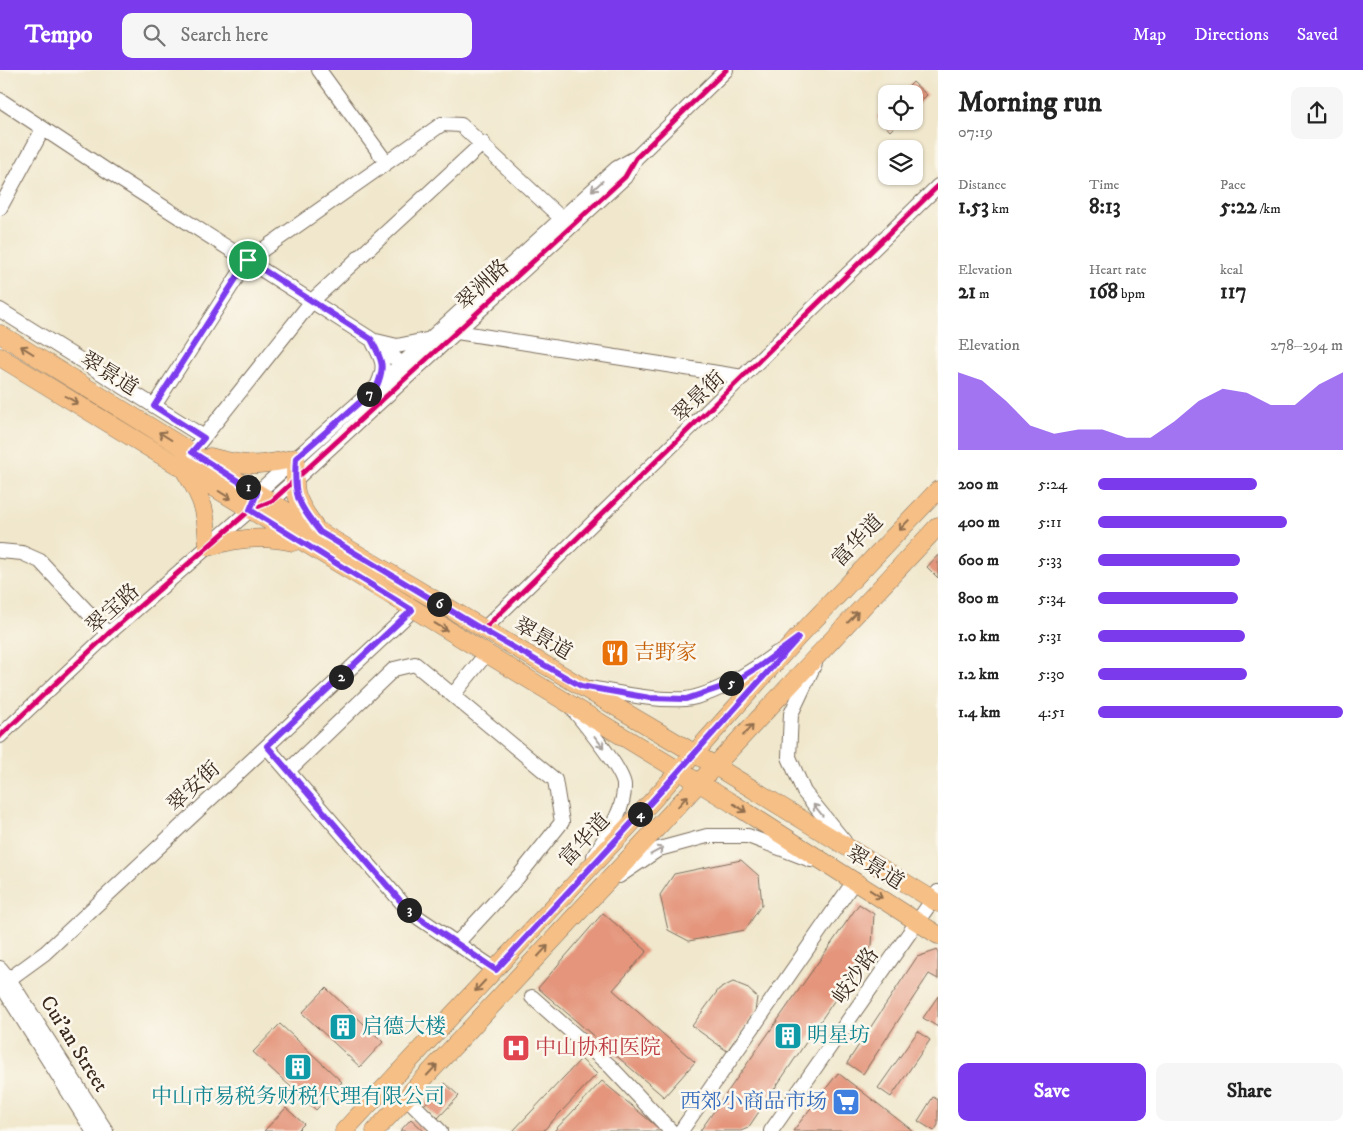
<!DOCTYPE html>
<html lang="en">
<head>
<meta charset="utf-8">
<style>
	:root { --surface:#fff; --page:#f6f6f6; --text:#222; --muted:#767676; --accent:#7c3aed }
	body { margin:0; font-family:"IM FELL DW Pica","Noto Serif SC",serif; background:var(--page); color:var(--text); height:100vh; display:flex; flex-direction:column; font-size:19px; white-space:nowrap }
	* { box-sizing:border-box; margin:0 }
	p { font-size:16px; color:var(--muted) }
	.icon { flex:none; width:28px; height:28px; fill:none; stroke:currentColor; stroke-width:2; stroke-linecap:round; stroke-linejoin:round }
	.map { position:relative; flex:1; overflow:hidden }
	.drawer { display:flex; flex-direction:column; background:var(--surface); width:425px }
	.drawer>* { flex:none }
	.tools { position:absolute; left:878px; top:15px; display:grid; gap:10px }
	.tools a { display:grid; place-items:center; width:45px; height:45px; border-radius:10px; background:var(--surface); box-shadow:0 1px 4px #0004; font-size:25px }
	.pin { position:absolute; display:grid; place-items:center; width:42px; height:42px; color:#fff; margin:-21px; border:2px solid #fff; border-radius:50%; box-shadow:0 1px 5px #0007 }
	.km { position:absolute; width:25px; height:25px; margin:-12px; border-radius:50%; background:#222; color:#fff; font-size:14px; line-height:25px; text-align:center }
	.round { display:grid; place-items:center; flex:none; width:52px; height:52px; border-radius:10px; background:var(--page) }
	.head { display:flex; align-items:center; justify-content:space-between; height:85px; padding:0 20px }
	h1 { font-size:28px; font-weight:700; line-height:38px }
	.metrics { display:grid; grid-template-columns:repeat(3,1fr); gap:8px; height:85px; padding:5px 20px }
	.metrics div { display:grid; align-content:center }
	.metrics b { font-size:21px; font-weight:700 }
	.metrics small { font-size:14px; font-weight:400 }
	.metrics p { font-size:14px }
	.chart { height:140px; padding:10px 20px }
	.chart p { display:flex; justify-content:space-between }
	.chart svg { width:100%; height:90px; margin-top:5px; fill:var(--accent); opacity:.7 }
	.button { display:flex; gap:10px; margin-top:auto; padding:10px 20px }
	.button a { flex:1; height:58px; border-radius:10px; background:var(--accent); color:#fff; font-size:20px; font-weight:700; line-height:58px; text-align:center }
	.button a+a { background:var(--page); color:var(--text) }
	ul { padding:0 20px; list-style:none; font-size:16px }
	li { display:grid; grid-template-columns:80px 60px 1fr; align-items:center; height:38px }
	li i { height:12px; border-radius:6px; background:var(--accent) }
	header { display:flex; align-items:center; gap:30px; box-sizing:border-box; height:70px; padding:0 25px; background:var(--accent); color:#fff }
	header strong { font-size:24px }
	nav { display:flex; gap:28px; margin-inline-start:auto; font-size:18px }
	.search { width:350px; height:45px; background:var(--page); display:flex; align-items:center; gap:12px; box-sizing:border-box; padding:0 18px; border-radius:10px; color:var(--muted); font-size:19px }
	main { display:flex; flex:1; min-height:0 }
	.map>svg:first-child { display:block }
	.building { fill:#e4957c }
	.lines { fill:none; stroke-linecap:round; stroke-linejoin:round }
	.minor-casing { stroke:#7a6c5b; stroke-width:16 }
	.major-casing { stroke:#7a6c5b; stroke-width:19 }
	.minor { stroke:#fff; stroke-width:14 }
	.major { stroke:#f5bf86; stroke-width:18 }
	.cycleway-casing { stroke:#fbf7ec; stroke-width:8 }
	.cycleway { stroke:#d6006c; stroke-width:5 }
	.oneway { stroke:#a79f9a }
	.oneway2 { stroke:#8f6d4d }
	.route-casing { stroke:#fff; stroke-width:10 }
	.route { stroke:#7c3aed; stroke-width:6 }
	.labels { text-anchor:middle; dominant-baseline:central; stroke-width:5; stroke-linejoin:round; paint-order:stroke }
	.street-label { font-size:21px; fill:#3b2a1e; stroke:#fbf7ec }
	.food-label { font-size:21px; fill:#c56008; stroke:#fbf7ec; text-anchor:start }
	.culture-label { font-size:21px; fill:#0d838f; stroke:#fbf7ec; text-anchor:start }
	.health-label { font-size:21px; fill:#be3a42; stroke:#fbf7ec; text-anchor:start }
	.shop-label { font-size:21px; fill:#366cbe; stroke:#fbf7ec; text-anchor:end }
</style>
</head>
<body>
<header>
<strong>Tempo</strong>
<div class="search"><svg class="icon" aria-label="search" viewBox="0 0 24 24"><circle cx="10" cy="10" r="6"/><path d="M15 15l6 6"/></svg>Search here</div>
<nav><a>Map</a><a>Directions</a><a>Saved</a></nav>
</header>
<main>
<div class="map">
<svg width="938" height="1061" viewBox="0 0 938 1061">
	<rect width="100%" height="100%" fill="#fbf7ec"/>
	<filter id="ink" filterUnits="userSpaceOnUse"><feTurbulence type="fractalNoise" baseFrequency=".02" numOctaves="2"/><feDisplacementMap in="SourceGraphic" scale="10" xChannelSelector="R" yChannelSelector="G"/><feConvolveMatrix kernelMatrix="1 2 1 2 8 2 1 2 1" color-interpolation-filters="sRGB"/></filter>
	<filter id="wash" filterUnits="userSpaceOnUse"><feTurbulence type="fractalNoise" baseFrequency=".0096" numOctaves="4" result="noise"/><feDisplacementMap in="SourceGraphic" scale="20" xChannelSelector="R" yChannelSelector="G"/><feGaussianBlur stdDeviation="1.12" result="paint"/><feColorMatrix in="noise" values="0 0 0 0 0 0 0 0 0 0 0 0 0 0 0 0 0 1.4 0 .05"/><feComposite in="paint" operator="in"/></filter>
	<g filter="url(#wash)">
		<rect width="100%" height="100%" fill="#f0e7cc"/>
		<g id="blocks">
			<path class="building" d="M913,12L927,25L914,38V24H901Z
				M886,38V51H900L890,61L877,47Z
				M938,485V508L927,497Z
				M741,790L759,806L762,834L745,860L689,871L668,860L660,825L674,804Z
				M859,834L874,844L872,875L748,1058L741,1061H700Z
				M603,843L647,881L613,920L695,992L664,1027L538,918Z
				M938,880V909L929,904L863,1004L847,993L917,887Z
				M733,912L746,917L757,927L755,942L727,981L692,956L719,919Z
				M326,918L383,972L360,997L302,943Z
				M938,926V957L923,948Z
				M280,954L342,1012L316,1040L253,982Z
				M918,961L930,970L891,1027L878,1018Z
				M581,989L597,1004L543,1061H513Z
				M838,1003L913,1061H793Z
				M602,1011L662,1061H554Z
				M445,1013L459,1026L438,1048L424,1035Z
				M933,1027L938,1030V1055L934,1061L918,1051Z
				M286,1038L304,1054L297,1061H264Z
				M411,1049L424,1061H400Z"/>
		</g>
	</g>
	<g filter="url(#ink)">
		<use href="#blocks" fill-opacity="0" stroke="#7a6c5b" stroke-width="1"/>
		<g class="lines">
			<defs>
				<path id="minor" d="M319,0L386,92
					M0,30L118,108L371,269L408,299
					M0,138L43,59
					M0,240L204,367
					M457,262L743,307
					M376,271L397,276L426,270
					M374,274C383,290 386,297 378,314
					M154,336L248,190L442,54L461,55L561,148
					M192,382L312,231L483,73
					M254,430L257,423L430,269L617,98L635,88
					M0,481L22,483L40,491L108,564
					M483,560L938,116
					M815,593L791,644L789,687L804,722L844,771
					M589,618C620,623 653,631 685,629C714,626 754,600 777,583
					M453,625L486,584
					M572,638C583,652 623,700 624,715C625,741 606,765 594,786
					M0,666L108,564L250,440L272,431L625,107L636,88L726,0
					M267,677L410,842L496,900
					M288,701L394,599L415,594L555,710L562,752L518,807L457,873
					M619,806L659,779L707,766H748L811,790
					M0,898L9,909L106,1061
					M0,913L93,1061
					M1,915L45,883L413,540
					M532,927L610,996L671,1061
					M406,1027L440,1061
					M681,1061L855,810
					M771,1061L938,822"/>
				<path id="major" d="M0,264L320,462L694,683L938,833
					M0,287L732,733L938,865
					M210,387C246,397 260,396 296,388C293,421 294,428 314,455
					M186,403C205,433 206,442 208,477C236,468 264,465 293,472
					M344,1061L653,730L798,567L938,420
					M375,1061L938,456"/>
			</defs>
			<use href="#minor" class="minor-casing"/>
			<use href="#major" class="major-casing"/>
			<use href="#minor" class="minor"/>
			<use href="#major" class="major"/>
			<defs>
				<path id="cycleway" d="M483,560L938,116
					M0,666L108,564L250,440L272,431L625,107L636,88L726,0"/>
			</defs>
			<use href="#cycleway" class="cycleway-casing"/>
			<use href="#cycleway" class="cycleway"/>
		</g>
		<defs><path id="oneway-shaft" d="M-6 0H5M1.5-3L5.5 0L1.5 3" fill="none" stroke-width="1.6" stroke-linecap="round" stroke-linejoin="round" transform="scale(1.25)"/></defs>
		<g class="oneway">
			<use href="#oneway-shaft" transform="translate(597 116) rotate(138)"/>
			<use href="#oneway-shaft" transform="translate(599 672) rotate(52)"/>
			<use href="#oneway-shaft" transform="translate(818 740) rotate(-129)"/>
			<use href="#oneway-shaft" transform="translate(657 781) rotate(-28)"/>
		</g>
		<g class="oneway2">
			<use href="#oneway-shaft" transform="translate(27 280) rotate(-148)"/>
			<use href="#oneway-shaft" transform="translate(72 330) rotate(31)"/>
			<use href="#oneway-shaft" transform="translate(165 366) rotate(-148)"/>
			<use href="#oneway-shaft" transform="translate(225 425) rotate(32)"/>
			<use href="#oneway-shaft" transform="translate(904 455) rotate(134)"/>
			<use href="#oneway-shaft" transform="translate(853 547) rotate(-47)"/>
			<use href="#oneway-shaft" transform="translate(441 557) rotate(31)"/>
			<use href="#oneway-shaft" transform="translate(748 660) rotate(-48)"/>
			<use href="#oneway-shaft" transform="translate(683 731) rotate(-48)"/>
			<use href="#oneway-shaft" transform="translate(740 738) rotate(33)"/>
			<use href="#oneway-shaft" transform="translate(876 824) rotate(34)"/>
			<use href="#oneway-shaft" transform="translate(543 881) rotate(-47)"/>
			<use href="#oneway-shaft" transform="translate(480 916) rotate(133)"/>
			<use href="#oneway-shaft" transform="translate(432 1000) rotate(-47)"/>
		</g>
	</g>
	<g class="lines" filter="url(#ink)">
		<defs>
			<path id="route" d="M248,190L371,269C382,290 386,296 376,318L296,388C293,426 297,432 320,462L483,560L581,616L650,628L686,629L731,614L760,596L798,568L653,730L496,900L410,842L267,676L412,540L250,440L257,423L192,382L204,368L154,336Z"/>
		</defs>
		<use href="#route" class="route-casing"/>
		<use href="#route" class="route"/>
	</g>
	<defs>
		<symbol id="restaurant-square" viewBox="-11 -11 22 22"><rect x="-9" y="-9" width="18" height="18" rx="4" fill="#e8710a" stroke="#fbf7ec"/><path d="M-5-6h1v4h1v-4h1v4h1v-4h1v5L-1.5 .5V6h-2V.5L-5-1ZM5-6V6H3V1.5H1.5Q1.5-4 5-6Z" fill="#fff"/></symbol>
		<symbol id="building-square" viewBox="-11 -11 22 22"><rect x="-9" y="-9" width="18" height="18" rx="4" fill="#0f9aa8" stroke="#fbf7ec"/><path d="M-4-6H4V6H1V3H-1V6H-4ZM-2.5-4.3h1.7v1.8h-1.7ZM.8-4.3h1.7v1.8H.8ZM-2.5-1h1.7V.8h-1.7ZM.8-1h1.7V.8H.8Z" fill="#fff"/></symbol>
		<symbol id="hospital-square" viewBox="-11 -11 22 22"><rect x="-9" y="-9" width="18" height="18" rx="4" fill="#e0444e" stroke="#fbf7ec"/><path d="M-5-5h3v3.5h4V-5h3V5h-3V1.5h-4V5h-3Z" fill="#fff"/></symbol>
		<symbol id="supermarket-square" viewBox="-11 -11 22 22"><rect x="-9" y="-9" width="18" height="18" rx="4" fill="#3f7fe0" stroke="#fbf7ec"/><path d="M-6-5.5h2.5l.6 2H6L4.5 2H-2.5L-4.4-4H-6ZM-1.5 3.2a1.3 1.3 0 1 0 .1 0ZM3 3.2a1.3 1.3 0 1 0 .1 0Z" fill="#fff"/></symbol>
	</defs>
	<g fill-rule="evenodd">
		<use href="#restaurant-square" x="599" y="567" width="32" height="32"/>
		<use href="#building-square" x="327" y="941" width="32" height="32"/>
		<use href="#building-square" x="772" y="950" width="32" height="32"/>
		<use href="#hospital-square" x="500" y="962" width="32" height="32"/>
		<use href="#building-square" x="282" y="981" width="32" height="32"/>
		<use href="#supermarket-square" x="830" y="1016" width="32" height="32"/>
	</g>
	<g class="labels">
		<g class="street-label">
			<text transform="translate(483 215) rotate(-43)">翠洲路</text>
			<text transform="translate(109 304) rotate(32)">翠景道</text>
			<text transform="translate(699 327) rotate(-44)">翠景街</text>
			<text transform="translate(858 471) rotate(-46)">富华道</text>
			<text transform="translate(113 539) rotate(-42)">翠宝路</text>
			<text transform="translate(543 569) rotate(30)">翠景道</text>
			<text transform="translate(194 717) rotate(-43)">翠安街</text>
			<text transform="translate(585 770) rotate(-47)">富华道</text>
			<text transform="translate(875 798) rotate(32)">翠景道</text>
			<text transform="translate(856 906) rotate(-55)">岐沙路</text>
			<text transform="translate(74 974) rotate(58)">Cui'an Street</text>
		</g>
		<g class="food-label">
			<text x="634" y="583">吉野家</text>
		</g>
		<g class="culture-label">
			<text x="362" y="957">启德大楼</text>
			<text x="807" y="966">明星坊</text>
			<text x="298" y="1027" text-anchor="middle">中山市易税务财税代理有限公司</text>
		</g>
		<g class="health-label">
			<text x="535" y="978">中山协和医院</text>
		</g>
		<g class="shop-label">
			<text x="827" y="1032">西郊小商品市场</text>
		</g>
	</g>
</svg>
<div class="tools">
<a><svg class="icon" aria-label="locate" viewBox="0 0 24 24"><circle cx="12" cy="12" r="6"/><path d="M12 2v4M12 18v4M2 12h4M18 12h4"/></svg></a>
<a><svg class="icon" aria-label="layers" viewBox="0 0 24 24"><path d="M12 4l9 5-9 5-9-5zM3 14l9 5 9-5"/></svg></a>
</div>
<div class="pin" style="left:248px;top:190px;background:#1e9e55"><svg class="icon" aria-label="arrive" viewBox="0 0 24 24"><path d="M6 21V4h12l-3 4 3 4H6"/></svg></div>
<b class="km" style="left:248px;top:417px">1</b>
<b class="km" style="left:341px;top:607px">2</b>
<b class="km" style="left:409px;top:840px">3</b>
<b class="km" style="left:640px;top:744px">4</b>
<b class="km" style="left:731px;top:613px">5</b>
<b class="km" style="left:439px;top:534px">6</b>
<b class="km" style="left:369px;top:324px">7</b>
</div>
<section class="drawer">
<div class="head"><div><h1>Morning run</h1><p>07:19</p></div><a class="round"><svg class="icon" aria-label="share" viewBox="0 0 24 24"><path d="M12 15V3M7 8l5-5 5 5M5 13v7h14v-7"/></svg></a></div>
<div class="metrics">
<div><p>Distance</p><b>1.53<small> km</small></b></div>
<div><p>Time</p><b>8:13</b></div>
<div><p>Pace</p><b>5:22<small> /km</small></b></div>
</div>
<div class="metrics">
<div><p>Elevation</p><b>21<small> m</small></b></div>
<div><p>Heart rate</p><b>168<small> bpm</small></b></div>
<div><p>kcal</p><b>117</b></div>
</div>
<div class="chart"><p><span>Elevation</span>278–294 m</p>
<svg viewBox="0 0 160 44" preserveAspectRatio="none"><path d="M0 44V6L10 10L20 20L30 32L40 36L50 34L60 34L70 38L80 38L90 30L100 20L110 14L120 16L130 22L140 22L150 12L160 6V44z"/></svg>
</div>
<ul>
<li><b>200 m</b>5:24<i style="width:65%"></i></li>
<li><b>400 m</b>5:11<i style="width:77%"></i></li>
<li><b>600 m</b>5:33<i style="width:58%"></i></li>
<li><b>800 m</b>5:34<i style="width:57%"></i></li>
<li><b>1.0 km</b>5:31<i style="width:60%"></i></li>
<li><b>1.2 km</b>5:30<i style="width:61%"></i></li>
<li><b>1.4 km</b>4:51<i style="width:100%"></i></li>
</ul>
<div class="button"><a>Save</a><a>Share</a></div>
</section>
</main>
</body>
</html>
